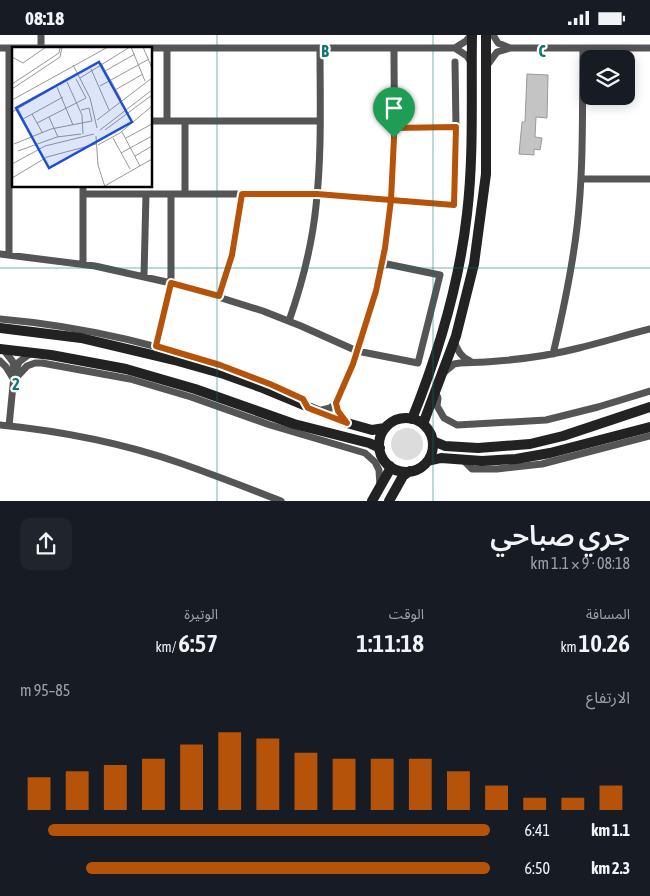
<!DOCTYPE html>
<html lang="ar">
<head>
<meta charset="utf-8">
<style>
	:root { --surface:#171b24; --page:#20242c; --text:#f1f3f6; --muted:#9ea1a6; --accent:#b45309 }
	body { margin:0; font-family:"Asap Condensed","Noto Sans Arabic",sans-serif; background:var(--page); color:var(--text); direction:rtl; height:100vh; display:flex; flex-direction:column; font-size:19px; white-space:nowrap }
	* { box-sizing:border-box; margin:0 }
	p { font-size:16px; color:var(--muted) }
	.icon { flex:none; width:28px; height:28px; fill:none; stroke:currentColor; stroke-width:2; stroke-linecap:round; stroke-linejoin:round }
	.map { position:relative; height:466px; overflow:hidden; direction:ltr }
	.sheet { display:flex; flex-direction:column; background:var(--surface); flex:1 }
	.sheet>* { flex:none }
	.buttons { position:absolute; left:580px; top:15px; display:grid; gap:10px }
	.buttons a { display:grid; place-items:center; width:55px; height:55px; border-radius:10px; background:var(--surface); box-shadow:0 2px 12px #0003; font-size:25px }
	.pin { position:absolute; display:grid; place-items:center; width:42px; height:42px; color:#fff; margin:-51px -21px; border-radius:50% 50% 50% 0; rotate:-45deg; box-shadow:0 0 5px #0007 }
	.pin .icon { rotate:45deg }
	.round { display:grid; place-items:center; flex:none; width:52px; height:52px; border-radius:10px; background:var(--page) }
	.headline { display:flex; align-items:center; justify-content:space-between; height:85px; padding:0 20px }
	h1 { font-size:28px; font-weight:600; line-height:38px }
	.figures { display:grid; grid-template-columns:repeat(3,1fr); gap:8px; height:85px; padding:5px 20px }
	.figures div { display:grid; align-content:center }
	.figures b { font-size:25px; font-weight:600 }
	.figures small { font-size:14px; font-weight:400 }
	.figures p { font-size:14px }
	.chart { height:140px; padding:10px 20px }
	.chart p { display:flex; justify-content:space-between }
	.chart svg { width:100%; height:90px; margin-top:5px; stroke:var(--accent); stroke-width:6 }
	ul { padding:0 20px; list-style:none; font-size:16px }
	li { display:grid; grid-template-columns:80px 60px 1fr; align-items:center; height:38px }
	li i { height:12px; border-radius:6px; background:var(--accent) }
	.status { display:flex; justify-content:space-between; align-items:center; height:35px; padding:0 25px; background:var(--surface); direction:ltr }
	.status svg { height:14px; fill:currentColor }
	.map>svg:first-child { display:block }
	.green { fill:#dcdcdc }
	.building { fill:#c4c4c4; stroke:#999 }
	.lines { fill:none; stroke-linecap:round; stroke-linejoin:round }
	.minor { stroke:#555; stroke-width:7 }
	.secondary { stroke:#222; stroke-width:10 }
	.route-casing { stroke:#fff; stroke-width:10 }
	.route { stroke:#b45309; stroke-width:6 }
	.grid { fill:none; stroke:#0f766e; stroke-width:1; stroke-opacity:0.55 }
	.inset-road { fill:none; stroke:#999; stroke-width:1 }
	.view { fill:#1d4ed8; fill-opacity:0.15; stroke:#1d4ed8; stroke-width:2.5 }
	.inset-edge { fill:none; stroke:#000; stroke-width:2.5 }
	.grid-label { font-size:16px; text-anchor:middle; font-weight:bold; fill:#0f766e; stroke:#fff; stroke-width:4.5; stroke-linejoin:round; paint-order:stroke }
</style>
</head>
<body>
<div class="status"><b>08:18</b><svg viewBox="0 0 49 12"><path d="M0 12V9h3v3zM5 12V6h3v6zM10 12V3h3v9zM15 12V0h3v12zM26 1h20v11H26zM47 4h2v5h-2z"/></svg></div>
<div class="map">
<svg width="650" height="466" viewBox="0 0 650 466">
	<rect width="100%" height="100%" fill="#fff"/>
	<path class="green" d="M391 409a16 16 0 1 1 32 0a16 16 0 1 1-32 0Z"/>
	<path class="building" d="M527,39L548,40L547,83L536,82L535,102L542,103L540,115L534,114V120L519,119L522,87H525Z"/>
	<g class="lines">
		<path class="minor" d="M41,0V13
			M493,0L498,8L510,13
			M0,13H455L466,6L471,0
			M9,13V220
			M455,13L467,21L471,27
			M486,32L497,17L510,13H650
			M151,86H320
			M167,86V13
			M394,93L456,92
			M581,144H650
			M83,151V229
			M83,159H317L454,170L456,92L455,27
			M185,159V86
			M0,219L95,231L180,250L263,276L301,291L357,316L418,328L440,240L382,228
			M144,241L146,159
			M219,261L232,220L243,159
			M0,284C104,293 202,320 298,361L303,363L308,373
			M289,286C302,249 312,210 316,171C322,118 320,65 320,13
			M454,306C458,316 461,322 470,326
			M156,311L171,248V159
			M3,314L13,327L14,337
			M553,319C563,277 572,235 577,192C584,133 582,73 583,13
			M0,326L6,332L14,345L27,331L35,328H42L130,344L191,362L270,390L365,418L375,427L379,435L380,452
			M442,339L454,329L460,328C500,327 540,323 579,313C603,307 626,300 650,294
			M436,358L438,363L437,371L444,383L457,390L546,385L598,372L650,356
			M336,369L338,375L345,386
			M318,376L330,373L336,369C362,307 382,246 390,180C396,124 394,69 394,13
			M0,390C61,396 122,408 180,428C214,440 248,453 281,466
			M9,391L14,340L19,327L31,318
			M463,425L472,434H497L542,429L650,401"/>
		<path class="secondary" d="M0,293L81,303L178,326L224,339L260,352L347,388L372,395L385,393
			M0,314L51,320L126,334L195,354L294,389L369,408L380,413
			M379 410a27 27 0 1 1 54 0a27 27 0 1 1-54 0Z
			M412,384C439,317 459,250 467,179C474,120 471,59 472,0
			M423,389L456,301L474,229L486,139V0
			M433,406L445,411L478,413L530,409L563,401L650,372
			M428,426L441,423L482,426L516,424L550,418L650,392
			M372,466L389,436L390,431
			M389,466L403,441L410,436"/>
	</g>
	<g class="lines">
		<defs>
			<path id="route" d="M394,103L391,165L317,159H242L232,220L219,261L171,248L156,311L220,330L270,349L303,364L308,373L347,388L338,376L336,368L353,329L376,256L385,213L391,165L454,170L456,92L394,93V103"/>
		</defs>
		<use href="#route" class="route-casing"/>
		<use href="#route" class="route"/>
	</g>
	<path class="grid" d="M217,0V466M433,0V466M0,233H650"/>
	<g transform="translate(12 12)">
		<rect width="140" height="140" fill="#fff"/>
		<path class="inset-road" d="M119,0L133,34M131,0L140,21M0,10L11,16L34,0M89,16L109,52M61,18L78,51L85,81M79,22L97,63M93,24L123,7M68,31L118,0M55,35L70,68L71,87M0,37L47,6L48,1M88,39L137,12M45,40L61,78M0,42L48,10L50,0M103,43L131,27M0,53L96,0M6,62L20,89M0,65L64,28M20,67L30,85M37,70L46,90M11,72L51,50M85,73L140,31M25,76L74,51L64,32M88,83L140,43M93,83L140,48M110,85L128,119M84,89L86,118L93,140M101,91L118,122M114,91L140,77M2,97L39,82L80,74L77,61L69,63M86,98L108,86L140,59M6,104L45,90L69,87M109,106L140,89M123,109L140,99M0,117L33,99L82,87M0,131L35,110L84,97M91,140L140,112"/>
		<path class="view" d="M87,15L120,75L37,121L4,61Z"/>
		<rect width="140" height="140" class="inset-edge"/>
	</g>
	<g class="grid-label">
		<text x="325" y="22">B</text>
		<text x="542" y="22">C</text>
		<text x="16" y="355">2</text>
	</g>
</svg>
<div class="buttons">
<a><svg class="icon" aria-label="layers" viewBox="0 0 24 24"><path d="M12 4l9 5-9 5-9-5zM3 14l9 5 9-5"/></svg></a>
</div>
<div class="pin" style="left:394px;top:103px;background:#1e9e55"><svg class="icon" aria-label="arrive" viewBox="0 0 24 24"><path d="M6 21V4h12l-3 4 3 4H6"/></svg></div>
</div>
<section class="sheet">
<div class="headline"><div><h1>جري صباحي</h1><p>08:18 · 9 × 1.1 km</p></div><a class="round"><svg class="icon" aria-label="share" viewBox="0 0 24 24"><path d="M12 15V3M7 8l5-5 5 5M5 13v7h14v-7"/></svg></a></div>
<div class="figures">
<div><p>المسافة</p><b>10.26<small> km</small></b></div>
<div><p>الوقت</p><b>1:11:18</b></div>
<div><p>الوتيرة</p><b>6:57<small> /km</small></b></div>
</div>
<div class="chart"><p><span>الارتفاع</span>85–95 m</p>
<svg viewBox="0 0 160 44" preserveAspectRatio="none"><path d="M5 44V28M15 44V25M25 44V22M35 44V19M45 44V12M55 44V6M65 44V9M75 44V16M85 44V19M95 44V19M105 44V19M115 44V25M125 44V32M135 44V38M145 44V38M155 44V32"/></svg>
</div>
<ul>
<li><b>1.1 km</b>6:41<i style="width:94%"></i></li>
<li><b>2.3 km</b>6:50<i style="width:86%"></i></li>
</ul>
</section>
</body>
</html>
